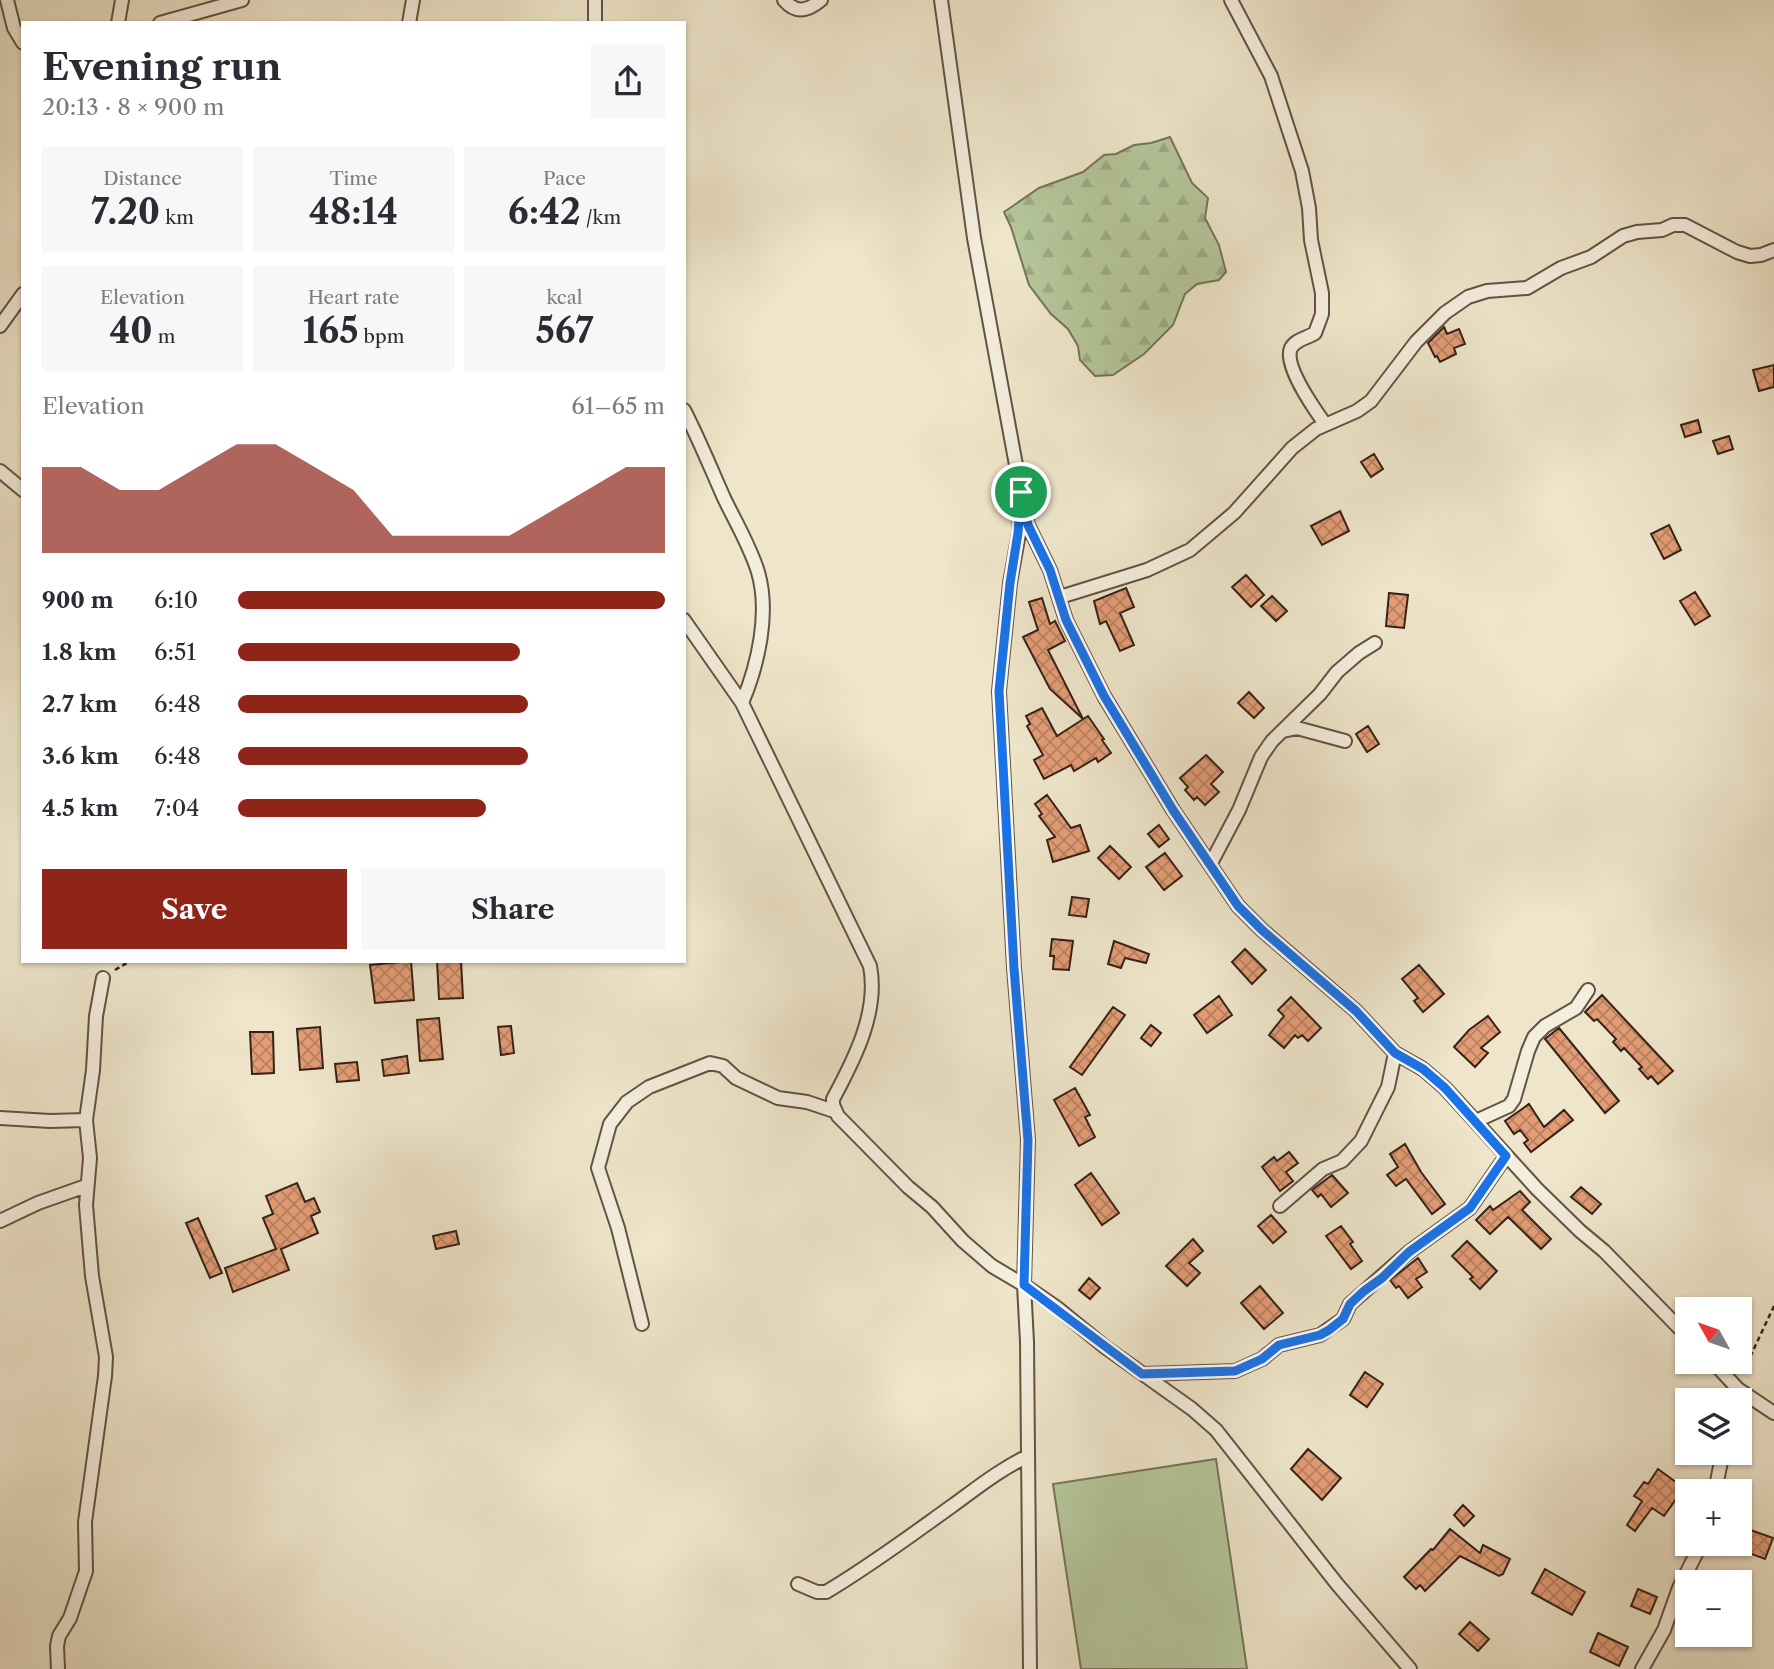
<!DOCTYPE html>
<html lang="en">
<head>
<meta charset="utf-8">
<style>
	:root { --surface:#fff; --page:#f7f7f7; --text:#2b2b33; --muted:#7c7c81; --accent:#8f2418 }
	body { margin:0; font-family:"Libre Caslon Text",serif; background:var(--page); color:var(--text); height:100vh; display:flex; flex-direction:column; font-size:26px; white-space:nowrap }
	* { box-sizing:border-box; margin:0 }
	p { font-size:23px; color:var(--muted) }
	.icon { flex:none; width:38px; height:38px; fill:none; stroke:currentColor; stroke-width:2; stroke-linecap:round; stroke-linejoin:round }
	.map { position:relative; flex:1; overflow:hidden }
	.details { position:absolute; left:21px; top:21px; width:665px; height:942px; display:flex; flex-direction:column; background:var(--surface); border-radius:0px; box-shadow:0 2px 5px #0004 }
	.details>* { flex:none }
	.needle { width:46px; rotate:310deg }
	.controls { position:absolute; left:1675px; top:1297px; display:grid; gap:14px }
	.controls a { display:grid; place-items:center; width:77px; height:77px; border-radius:0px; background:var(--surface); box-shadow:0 2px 5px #0004; font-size:35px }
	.pin { position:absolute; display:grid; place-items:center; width:60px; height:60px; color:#fff; margin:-30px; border:4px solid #fff; border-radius:50%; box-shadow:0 2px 7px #0007 }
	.round { display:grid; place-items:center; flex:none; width:74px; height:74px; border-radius:0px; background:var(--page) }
	.head { display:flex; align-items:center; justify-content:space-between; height:119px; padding:0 21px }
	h1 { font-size:38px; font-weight:800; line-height:52px }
	.metrics { display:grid; grid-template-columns:repeat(3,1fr); gap:10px; height:119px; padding:7px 21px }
	.metrics div { display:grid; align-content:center; border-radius:0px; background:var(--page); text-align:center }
	.metrics b { font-size:35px; font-weight:800 }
	.metrics small { font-size:19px; font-weight:400 }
	.metrics p { font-size:19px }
	.chart { height:196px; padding:14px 21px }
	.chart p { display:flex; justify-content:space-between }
	.chart svg { width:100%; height:126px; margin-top:7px; fill:var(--accent); opacity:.7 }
	.button { display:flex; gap:14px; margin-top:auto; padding:14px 21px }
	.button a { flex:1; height:80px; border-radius:0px; background:var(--accent); color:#fff; font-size:28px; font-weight:800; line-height:80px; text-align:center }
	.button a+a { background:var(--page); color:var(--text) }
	ul { padding:0 21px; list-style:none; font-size:23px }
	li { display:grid; grid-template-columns:112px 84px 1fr; align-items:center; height:52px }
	li i { height:18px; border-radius:9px; background:var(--accent) }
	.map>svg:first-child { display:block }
	.green { fill:#b4c69a; stroke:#757458; stroke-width:2 }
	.forest { fill:url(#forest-firs); stroke:#757458; stroke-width:2 }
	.building { fill:url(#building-cross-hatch); stroke:#362116; stroke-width:2 }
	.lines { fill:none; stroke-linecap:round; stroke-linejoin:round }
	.street-casing { stroke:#645243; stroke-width:16 }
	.path { stroke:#362116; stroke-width:2.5; stroke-dasharray:5 3.5; stroke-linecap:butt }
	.street { stroke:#f4eedd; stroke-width:12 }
	.route-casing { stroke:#fff; stroke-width:14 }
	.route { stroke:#1a73e8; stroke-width:9 }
</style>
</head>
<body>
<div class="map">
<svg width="1774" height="1669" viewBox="0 0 1774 1669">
	<defs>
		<pattern id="forest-firs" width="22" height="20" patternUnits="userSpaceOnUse" patternTransform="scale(1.75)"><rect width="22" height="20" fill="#b4c69a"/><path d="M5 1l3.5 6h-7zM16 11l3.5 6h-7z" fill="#9baa84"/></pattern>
		<pattern id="building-cross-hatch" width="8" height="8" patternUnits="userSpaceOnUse" patternTransform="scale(1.75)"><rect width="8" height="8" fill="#e39d76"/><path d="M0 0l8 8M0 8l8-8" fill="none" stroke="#b98060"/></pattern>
	</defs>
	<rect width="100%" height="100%" fill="#eee5ca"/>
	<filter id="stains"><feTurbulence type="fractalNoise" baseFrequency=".00286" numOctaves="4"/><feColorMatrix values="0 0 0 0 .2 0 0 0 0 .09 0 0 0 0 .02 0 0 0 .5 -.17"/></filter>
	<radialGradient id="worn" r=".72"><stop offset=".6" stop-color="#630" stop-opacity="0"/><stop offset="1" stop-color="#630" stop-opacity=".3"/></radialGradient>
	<path class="green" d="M1216,1459L1247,1669H1081L1053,1484Z"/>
	<path class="forest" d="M1170,137L1192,183L1208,198L1205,218L1219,245L1226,272L1219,280L1197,284L1185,294L1173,325L1144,354L1113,375L1095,376L1080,360L1078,346L1068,329L1051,314L1029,285L1011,227L1004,212L1039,188L1083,172L1104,155L1116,154L1134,145L1151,143Z"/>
	<path class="building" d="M1444,327L1447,334L1459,329L1465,344L1454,348L1456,354L1440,362L1437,356L1435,357L1428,343Z
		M1774,365V387L1759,391L1753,370Z
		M1698,420L1701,432L1685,437L1681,425Z
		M1729,436L1733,449L1718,454L1713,441Z
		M1374,454L1383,469L1371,477L1361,462Z
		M1340,511L1349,531L1322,545L1311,526Z
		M1669,525L1681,550L1664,559L1651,534Z
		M1246,575L1264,595L1251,607L1232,587Z
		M1126,588L1134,607L1120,613L1134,645L1120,651L1106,621L1100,624L1094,601Z
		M1695,592L1710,616L1695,625L1680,601Z
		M1389,593L1408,595L1404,628L1386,626Z
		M1272,596L1287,611L1276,621L1261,606Z
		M1042,598L1050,624L1055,621L1065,641L1048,650L1083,719L1050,689L1023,637L1038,630L1029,602Z
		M1249,692L1264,708L1254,718L1238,703Z
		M1042,708L1057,736L1088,716L1104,739L1102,740L1111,753L1098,762L1096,758L1074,771L1071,765L1044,779L1034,760L1043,755L1027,726L1030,724L1026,716Z
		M1368,726L1379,744L1367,752L1356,734Z
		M1206,755L1223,772L1211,784L1219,792L1205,805L1197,797L1194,800L1185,790L1188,787L1180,778Z
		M1047,795L1071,828L1080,825L1089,851L1053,862L1047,840L1055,837L1039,816L1042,814L1035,804Z
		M1159,825L1169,839L1159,847L1148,834Z
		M1110,846L1131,867L1119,879L1098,858Z
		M1165,853L1182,876L1164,890L1146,867Z
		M1072,897L1089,899L1086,917L1069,915Z
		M1052,939L1073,941L1069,970L1053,969L1054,956H1050Z
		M1114,941L1149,954L1146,963L1125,958L1121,968L1108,964Z
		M1245,949L1266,970L1252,984L1232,962Z
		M411,961L414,1000L375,1003L370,965Z
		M437,961H461L463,998L439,999Z
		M1419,965L1444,994L1423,1012L1414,1001L1418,998L1402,979Z
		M1602,995L1673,1071L1658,1084L1651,1076L1648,1079L1639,1069L1642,1067L1624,1048L1621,1051L1613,1042L1616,1039L1597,1019L1594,1021L1585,1012Z
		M1219,996L1232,1015L1207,1033L1194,1015Z
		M1291,997L1321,1028L1308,1041L1302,1035L1298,1038L1295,1035L1284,1048L1269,1035L1284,1016L1278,1010Z
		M1113,1007L1125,1015L1082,1075L1070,1067Z
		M1488,1016L1500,1032L1481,1048L1488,1053L1475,1067L1454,1047L1469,1030Z
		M439,1018L443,1059L420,1061L417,1020Z
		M1151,1025L1161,1033L1151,1046L1141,1038Z
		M511,1026L514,1053L501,1055L498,1027Z
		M320,1027L323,1068L300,1070L297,1029Z
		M1559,1028L1619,1101L1605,1113L1545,1039Z
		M250,1032H273L274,1073L252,1074Z
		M407,1056L409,1073L384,1076L382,1060Z
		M357,1062L359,1080L337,1082L335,1064Z
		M1075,1088L1090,1115L1085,1117L1095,1137L1079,1146L1054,1100Z
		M1529,1104L1544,1127L1564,1110L1573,1120L1531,1152L1524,1143L1528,1140L1520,1130L1514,1134L1505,1121Z
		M1405,1144L1421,1172L1445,1204L1432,1214L1406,1179L1396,1186L1387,1175L1398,1167L1390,1154Z
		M1289,1152L1298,1163L1286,1172L1293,1181L1280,1191L1262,1167L1274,1157L1277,1161Z
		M1091,1173L1119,1213L1102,1225L1075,1185Z
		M1332,1175L1348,1193L1331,1207L1321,1194L1318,1197L1312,1190Z
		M297,1183L305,1202L314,1198L320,1212L311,1216L318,1233L281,1249L289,1270L233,1292L225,1268L276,1249L263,1218L273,1214L266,1196Z
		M1581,1187L1601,1204L1592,1214L1571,1197Z
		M1520,1191L1530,1202L1522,1210L1551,1239L1541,1249L1508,1217L1490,1234L1476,1220L1490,1206L1493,1210Z
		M1271,1215L1286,1232L1273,1243L1258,1226Z
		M198,1218L222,1273L210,1278L186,1223Z
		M1341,1226L1353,1242L1350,1244L1362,1261L1351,1269L1326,1236Z
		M456,1231L459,1244L436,1249L433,1236Z
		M1193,1239L1203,1251L1189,1263L1200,1273L1187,1286L1166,1266Z
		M1467,1241L1497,1271L1480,1289L1470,1279L1473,1277L1452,1256Z
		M1418,1258L1427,1272L1416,1279L1422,1287L1408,1298L1399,1286L1396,1288L1390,1280Z
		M1089,1278L1100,1288L1090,1299L1079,1290Z
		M1260,1286L1283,1313L1264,1329L1241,1303Z
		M1365,1372L1383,1384L1367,1407L1350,1395Z
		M1308,1449L1341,1478L1322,1500L1291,1469Z
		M1658,1469L1684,1488L1664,1516L1652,1508L1635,1531L1627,1525L1642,1501L1634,1496L1644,1482L1648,1484Z
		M1463,1505L1474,1516L1464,1526L1454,1515Z
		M1745,1528L1773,1538L1765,1559L1738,1549Z
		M1450,1529L1480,1553L1483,1545L1510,1559L1503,1574L1499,1576L1460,1556L1425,1591L1420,1585L1416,1589L1404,1577L1431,1549L1433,1550Z
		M1545,1569L1585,1592L1572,1615L1532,1593Z
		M1638,1589L1657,1597L1650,1614L1631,1606Z
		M1470,1622L1489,1639L1478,1651L1459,1634Z
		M1598,1633L1628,1647L1619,1666L1590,1652Z"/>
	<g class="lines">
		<defs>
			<path id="street" d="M7,0L14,28L23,43
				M595,0V23
				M784,0C796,14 808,11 821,0
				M941,0L974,238L1021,492L1019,533L1010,583L999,691L1014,968L1028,1140L1024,1285L1027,1342L1030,1669
				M1231,0L1271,76L1302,171L1309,208L1311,240L1322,293V314L1315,333C1308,338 1296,339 1291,348C1283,365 1315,410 1325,424
				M118,23L122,0
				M160,23L242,0
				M409,23L413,0
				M0,326L23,294
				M684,410C699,439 711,469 724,498C736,523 750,546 758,572C770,613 758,665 742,703
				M0,471L23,490
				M1024,508L1028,525L1050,570L1066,620L1104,696L1173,810L1238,906L1262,930L1356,1011L1395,1053L1423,1069L1445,1088L1537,1189L1580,1231L1604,1251L1687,1336
				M1060,597L1147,570L1190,550L1234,513L1292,448L1316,429L1357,411L1371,401L1416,342L1445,313L1468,297L1487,291L1527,288L1561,268L1591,257L1623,236L1637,232L1662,230L1673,225H1685L1737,252L1750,256L1761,255L1774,250
				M684,620L742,703L870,966C879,1012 854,1060 833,1099V1105L838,1116L908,1187L932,1207L963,1241L992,1266L1024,1285L1056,1307L1105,1347L1192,1409L1216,1430L1337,1584L1410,1669
				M1283,731L1297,728L1345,741
				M1210,865L1239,810L1261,757L1272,741L1320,694L1337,672L1359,653L1375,643
				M0,1118L50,1121L86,1120
				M1476,1121L1509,1106L1514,1099L1528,1051L1534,1037L1545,1026L1576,1008L1588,990
				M1280,1206L1323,1169L1342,1161L1361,1141L1388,1087L1395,1053
				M0,1221L38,1203L86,1186
				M642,1324L618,1228L598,1168L610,1124L627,1102L649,1087L710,1063L723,1066L736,1078L778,1098L807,1102L834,1111
				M1713,1362L1738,1389L1774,1413
				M1143,1374L1235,1371L1262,1359L1279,1345L1320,1335L1343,1319L1350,1304L1409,1252L1470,1208L1506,1156
				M1715,1491L1723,1452
				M798,1584L817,1592H826C870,1566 910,1536 952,1506C977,1488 999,1470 1028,1456
				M58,1669L57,1646L59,1636L70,1618L86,1571L85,1522L105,1376L106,1357L92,1276L86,1205L90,1158L86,1120L93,1070L96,1016L103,978
				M1642,1669L1664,1630L1679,1588L1701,1544"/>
		</defs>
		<use href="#street" class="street-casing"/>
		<path class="path" d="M115,970L130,961
			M1743,1372L1774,1306"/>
		<use href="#street" class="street"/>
	</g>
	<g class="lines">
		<defs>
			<path id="route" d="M1021,492L1028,525L1050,570L1066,620L1104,696L1173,810L1238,906L1262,930L1356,1011L1395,1053L1423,1069L1445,1088L1506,1156L1470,1208L1409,1252L1382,1278L1364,1291L1350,1304L1343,1319L1329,1330L1320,1335L1279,1345L1262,1359L1235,1371L1142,1374L1024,1285L1028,1140L1014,968L999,691L1010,583L1018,533Z"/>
		</defs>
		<use href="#route" class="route-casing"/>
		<use href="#route" class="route"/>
	</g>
	<rect width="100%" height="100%" filter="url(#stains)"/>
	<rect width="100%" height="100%" fill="url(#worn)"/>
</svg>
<div class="controls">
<a><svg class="needle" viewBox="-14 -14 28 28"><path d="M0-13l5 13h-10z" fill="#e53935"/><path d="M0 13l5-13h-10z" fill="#7c7c81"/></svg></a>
<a><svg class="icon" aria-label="layers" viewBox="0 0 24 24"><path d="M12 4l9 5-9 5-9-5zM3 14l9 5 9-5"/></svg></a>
<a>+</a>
<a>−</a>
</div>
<div class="pin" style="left:1021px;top:492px;background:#1e9e55"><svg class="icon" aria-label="arrive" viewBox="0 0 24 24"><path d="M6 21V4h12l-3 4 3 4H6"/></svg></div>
<section class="details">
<div class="head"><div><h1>Evening run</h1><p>20:13 · 8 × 900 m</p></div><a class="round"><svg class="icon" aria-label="share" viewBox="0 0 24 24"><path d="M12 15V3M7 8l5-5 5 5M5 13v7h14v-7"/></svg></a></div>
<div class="metrics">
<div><p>Distance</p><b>7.20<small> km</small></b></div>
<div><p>Time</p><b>48:14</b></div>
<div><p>Pace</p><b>6:42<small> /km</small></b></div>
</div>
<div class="metrics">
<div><p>Elevation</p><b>40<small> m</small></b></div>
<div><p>Heart rate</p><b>165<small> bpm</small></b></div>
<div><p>kcal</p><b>567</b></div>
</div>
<div class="chart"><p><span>Elevation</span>61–65 m</p>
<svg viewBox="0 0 160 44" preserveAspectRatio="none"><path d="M0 44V14L10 14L20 22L30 22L40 14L50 6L60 6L70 14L80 22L90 38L100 38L110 38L120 38L130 30L140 22L150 14L160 14V44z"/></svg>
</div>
<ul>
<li><b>900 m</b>6:10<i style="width:100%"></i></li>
<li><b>1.8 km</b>6:51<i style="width:66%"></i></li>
<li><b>2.7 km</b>6:48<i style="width:68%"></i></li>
<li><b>3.6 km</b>6:48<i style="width:68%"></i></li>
<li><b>4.5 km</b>7:04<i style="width:58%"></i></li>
</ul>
<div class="button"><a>Save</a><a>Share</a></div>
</section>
</div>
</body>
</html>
